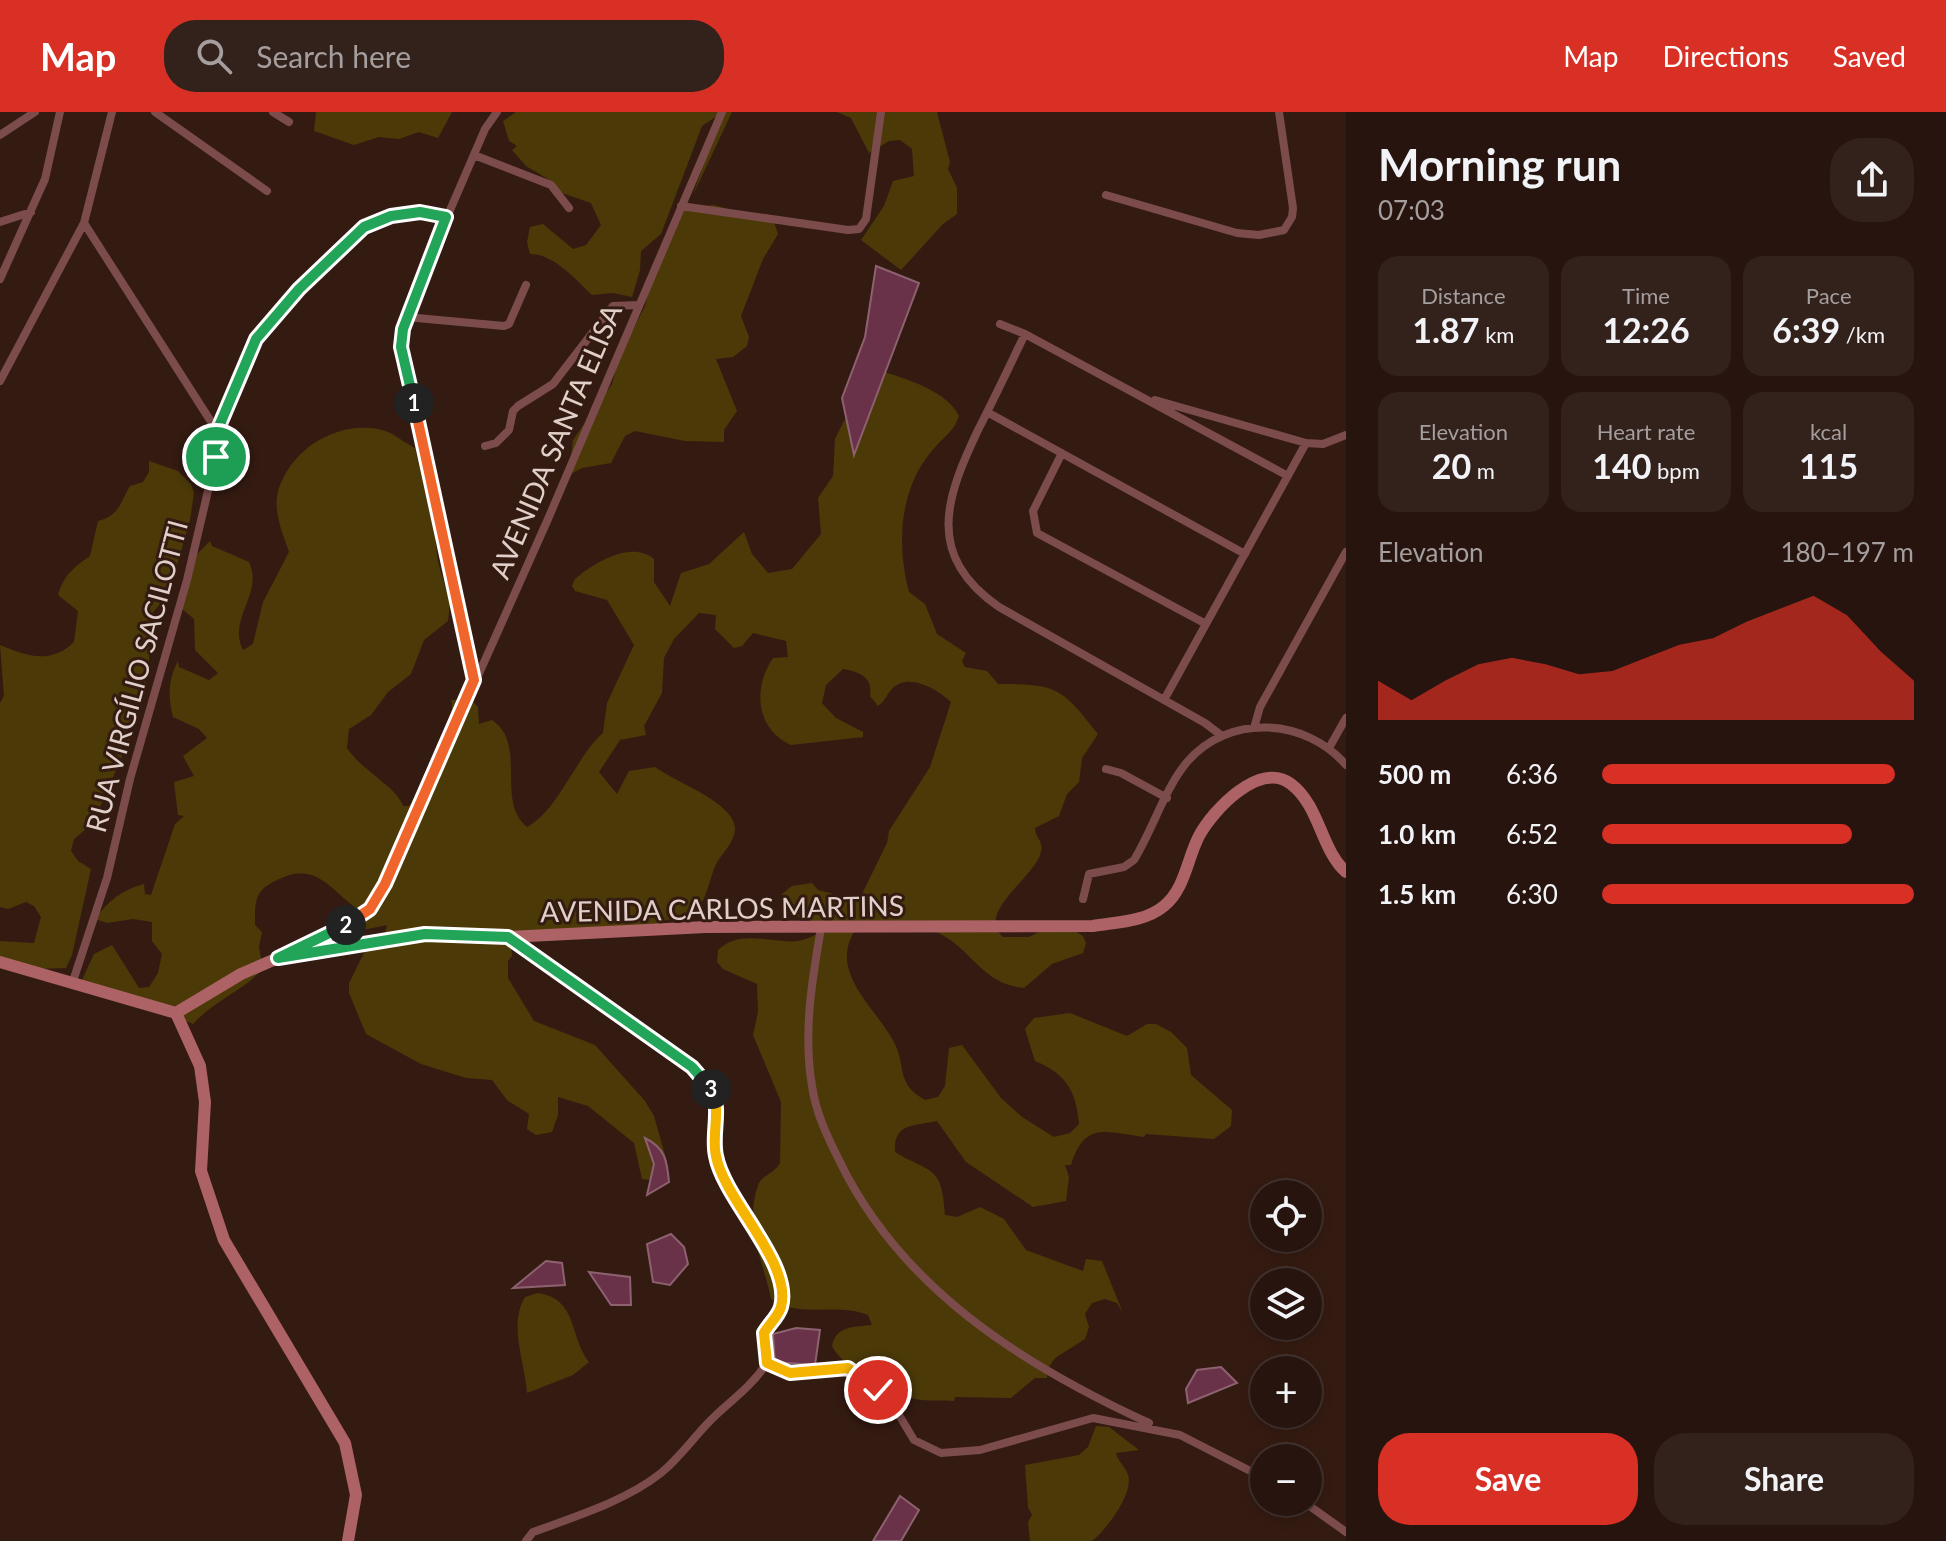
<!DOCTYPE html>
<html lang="en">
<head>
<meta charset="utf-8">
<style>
	:root { --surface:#27140e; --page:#33211c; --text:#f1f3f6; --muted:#a49e9e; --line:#43332e; --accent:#d93025 }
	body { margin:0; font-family:Lato,sans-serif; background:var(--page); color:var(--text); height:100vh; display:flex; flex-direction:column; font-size:30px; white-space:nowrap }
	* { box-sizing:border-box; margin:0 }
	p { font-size:26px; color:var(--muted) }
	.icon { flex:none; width:44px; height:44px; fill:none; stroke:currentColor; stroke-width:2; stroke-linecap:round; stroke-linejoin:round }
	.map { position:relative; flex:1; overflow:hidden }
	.sheet { display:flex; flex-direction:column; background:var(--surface); width:600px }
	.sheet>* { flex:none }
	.fabs { position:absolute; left:1250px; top:1068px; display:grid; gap:16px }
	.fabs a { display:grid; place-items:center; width:72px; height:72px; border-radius:50%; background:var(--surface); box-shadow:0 4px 12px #0003,0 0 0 2px var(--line); font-size:40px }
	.pin { position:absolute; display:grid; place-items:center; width:68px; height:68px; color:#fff; margin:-34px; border:4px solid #fff; border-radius:50%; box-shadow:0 2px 8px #0007 }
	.km { position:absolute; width:40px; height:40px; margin:-20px; border-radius:50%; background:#222; color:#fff; font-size:22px; line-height:40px; text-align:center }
	.round { display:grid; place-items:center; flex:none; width:84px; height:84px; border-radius:32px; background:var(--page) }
	.head { display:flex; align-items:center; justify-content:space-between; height:136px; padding:0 32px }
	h1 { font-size:44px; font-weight:700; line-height:60px }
	.metrics { display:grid; grid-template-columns:repeat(3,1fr); gap:12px; height:136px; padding:8px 32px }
	.metrics div { display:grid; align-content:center; border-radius:20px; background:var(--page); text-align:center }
	.metrics b { font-size:34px; font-weight:700 }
	.metrics small { font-size:22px; font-weight:400 }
	.metrics p { font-size:22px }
	.chart { height:224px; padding:16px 32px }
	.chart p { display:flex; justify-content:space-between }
	.chart svg { width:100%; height:144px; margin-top:8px; fill:var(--accent); opacity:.7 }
	.button { display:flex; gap:16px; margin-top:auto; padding:16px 32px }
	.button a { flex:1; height:92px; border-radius:32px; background:var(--accent); color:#fff; font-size:32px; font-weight:700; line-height:92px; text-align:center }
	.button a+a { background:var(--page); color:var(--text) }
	ul { padding:0 32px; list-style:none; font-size:26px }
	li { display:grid; grid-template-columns:128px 96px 1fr; align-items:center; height:60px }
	li i { height:20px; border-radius:10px; background:var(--accent) }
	header { display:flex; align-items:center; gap:48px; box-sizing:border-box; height:112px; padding:0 40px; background:var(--accent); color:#fff }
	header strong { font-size:38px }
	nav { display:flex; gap:44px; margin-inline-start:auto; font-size:28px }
	.search { width:560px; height:72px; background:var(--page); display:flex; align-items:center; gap:20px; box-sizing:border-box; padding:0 28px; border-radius:32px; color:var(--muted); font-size:30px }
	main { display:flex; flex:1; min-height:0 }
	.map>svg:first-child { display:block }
	.green { fill:#4b3908 }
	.water { fill:#693249; stroke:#8d616f; stroke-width:2 }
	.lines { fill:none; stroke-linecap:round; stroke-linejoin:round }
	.street { stroke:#7c4c4d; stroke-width:8 }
	.secondary { stroke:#ad6265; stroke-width:12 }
	.split-1-casing { stroke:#fff; stroke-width:16 }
	.split-2-casing { stroke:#fff; stroke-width:16 }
	.split-3-casing { stroke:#fff; stroke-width:16 }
	.split-4-casing { stroke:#fff; stroke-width:16 }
	.split-1 { stroke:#22a559; stroke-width:10 }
	.split-2 { stroke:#f0652b; stroke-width:10 }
	.split-3 { stroke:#22a559; stroke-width:10 }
	.split-4 { stroke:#f5b400; stroke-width:10 }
	.labels { text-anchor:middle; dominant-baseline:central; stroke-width:6; stroke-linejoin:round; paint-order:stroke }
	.street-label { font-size:28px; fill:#e1cfc9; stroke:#341b12 }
</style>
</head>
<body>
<header>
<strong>Map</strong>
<div class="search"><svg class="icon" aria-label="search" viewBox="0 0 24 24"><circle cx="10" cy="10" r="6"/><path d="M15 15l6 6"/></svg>Search here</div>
<nav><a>Map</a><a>Directions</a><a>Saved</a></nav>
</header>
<main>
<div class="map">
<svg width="1346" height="1429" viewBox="0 0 1346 1429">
	<rect width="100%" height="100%" fill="#341b12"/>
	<path class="green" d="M316,0H452L438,26L419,20L399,27L379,25L354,33L314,19Z
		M516,0H732L693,83L721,1L702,14L661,122L641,139L640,158L632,185L613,181L592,183C577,169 553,141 530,142L527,130L530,115L543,112L573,137L586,133L601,113L591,91L556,79L548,67L526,54L512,38L517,34L509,29L503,9Z
		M837,0H937L950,50L948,57L957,76V102L943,112L901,158L861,128L884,94L893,69L914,64L912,37L900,28L889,29L869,41L851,6Z
		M714,93L774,110L778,122L763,147L741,204L749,225L747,234L733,245L716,247L737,299L724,318V330L685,329L635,319L625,324L611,351L582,356L569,363L573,328L612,272L619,245L645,194L654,153L686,96Z
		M881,259C907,267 947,279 959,304C954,319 947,322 937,333C899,373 896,430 909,480L925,492L937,522L966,541L962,549L965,555L987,559L998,572C1058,572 1061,575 1098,622L1082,646L1079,670L1067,682L1059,704L1035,716C1035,726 1044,729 1041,740C1034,767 975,800 1003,825H1029L1060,809L1083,824L1086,831L1083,841L1052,852L1024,876C980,872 970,833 934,819C914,811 880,815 858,814C825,858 874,893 894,930C907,956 895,971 925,988L938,985L945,974L949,936L962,933L1001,986L1022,1005L1054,1025L1070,1021L1079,1012C1076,978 1066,962 1035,949L1025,917L1034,906L1070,901L1127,924L1147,912H1156L1171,920L1187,936L1191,963L1232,998L1231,1014L1214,1027L1146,1022L1144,1025C1106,1020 1084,1009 1071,1053H1065L1069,1065L1066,1089L1033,1095L966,1050L937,1009C916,1014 893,1010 895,1040C931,1062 942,1052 945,1103L957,1105L980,1095L1004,1107L1026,1138L1083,1159L1086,1147L1102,1149L1123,1201L1117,1191L1105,1187L1092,1191L1085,1202L1089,1215L1085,1227L1055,1246L1047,1258V1266H1035L1011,1286L955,1285L954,1289C943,1288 933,1289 922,1288C899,1286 842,1256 832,1234C836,1213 855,1215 872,1213L868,1203C838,1190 797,1207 771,1187C763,1148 744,1115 758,1073C762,1063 775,1061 780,1051L781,990L753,923L758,900L757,872L723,857L717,850L718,838C741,816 770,832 798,829C806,828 814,823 822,820L824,811L801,807L781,790L782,782L792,774L812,771L818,778L854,787L862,782L887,731L889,719L930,655L951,590C937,577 907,559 891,578C886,584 885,589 878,594L870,584C873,565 860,560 843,557L826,573L822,591L836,606L863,620V625L791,633C755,617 753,575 773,546L788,545L786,529L753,521L742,534L734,536L715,517L716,503L699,501L674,527L664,546L662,581L644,614L646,623L620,628L599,660L617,682L629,659L655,655C673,669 738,692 735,718C733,734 719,743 714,757C707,776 706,793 688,806L665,808L657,813L510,821L512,844L508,849V866L534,909L595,933L645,989L654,1004L667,1050L658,1069L642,1067L634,1031L588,994L558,985V1003L552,1020L536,1023L527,1017L529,1002L507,988L492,968L466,966L421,952L366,922L349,881V871L368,833L384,825L387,813L363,818V801C332,782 319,747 277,768C254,779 255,789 255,813L262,820L259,835L263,857C242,879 214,889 193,912L82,868L94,842L112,833L139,876L149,875L158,861L162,842L152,829V810L133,807L107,811L95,807C107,790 123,777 144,772L145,782L151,783L175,712L184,704L178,703L174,670L194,664L183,644L207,626L199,617L173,605C168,586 168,567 178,549L179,555L209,568L218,561L195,538L194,507L181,496L196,443L210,429L212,434L249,450C264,482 227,506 243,538L253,532L263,490L289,440C282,419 271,396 280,373C296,333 341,308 382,318C393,320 404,331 415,336L434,417L438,450L450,491L448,509L424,528L411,562L388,580L371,603L349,617L347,636C362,659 396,674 403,694H409C417,686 440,639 445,625C449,616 447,609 453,601L451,588H471L478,595L479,612L492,608C528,632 495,689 527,715C558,699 577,643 603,621L607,591L634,533L607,488L575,479L572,474L575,467C594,451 631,428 654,447V470L670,494L681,461L709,452L744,420L752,442L768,461L792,457L821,422L818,386L833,364L835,327L857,283Z
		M149,349L178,359L191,372L194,381L190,408L169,481L149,505V556L134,617L93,711L74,727L71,739L78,749L91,757L72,843L66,856L38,857L0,847V829L34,831L41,805L34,794L26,790L8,797L0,795V591L4,584L0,533C27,544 50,553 74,530L78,499L58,483C64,463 73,456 90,444L98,409C119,404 120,391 130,374L143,370L149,360Z
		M538,1181C578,1187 569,1224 589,1250L573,1263L527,1281C525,1250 508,1213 525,1185Z
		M1096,1314L1109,1315L1139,1338L1116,1341C1118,1350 1126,1355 1128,1363C1134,1382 1106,1418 1092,1429H1030L1028,1410L1032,1403L1028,1395L1025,1353L1079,1343L1088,1335Z"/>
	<path class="water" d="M876,154L919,171L854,343L842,286L865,225Z
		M645,1026C665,1036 667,1048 669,1070L647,1083L654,1052Z
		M671,1122L684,1135L688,1152L670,1173L653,1170L647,1132Z
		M546,1149L562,1151L565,1173L513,1176Z
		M589,1160L630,1165L631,1193H611Z
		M796,1216L820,1218L815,1253L775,1250L773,1222Z
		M1221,1255L1237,1271L1188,1291L1186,1277L1197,1258Z
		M900,1384L919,1398L901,1429H873Z"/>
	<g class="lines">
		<path class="street" d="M155,0L267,79
			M273,0L289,10
			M0,23L35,0
			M474,43L551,73L569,96
			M1106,83L1237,121L1259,123L1284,118L1292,105L1293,96L1279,0
			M681,94L848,118L859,117L866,107L881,0
			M0,110L31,100
			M84,111L217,319
			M0,167L45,67L60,0
			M406,205L504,214L509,212L526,173
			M1000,212L1025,222L1288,364
			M1025,222C1010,253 995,285 979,316C946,385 924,443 999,495L1205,611L1222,624
			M0,269L84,111L112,0
			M1155,288L1306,331L1323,332L1346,323
			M987,300L1245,442
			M485,334L496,331L509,318L513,299L518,294L553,272L613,194L638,193
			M1062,341L1033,399L1037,421L1206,512
			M474,567L457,478L401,235L407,198L485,17L497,0
			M1164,588L1306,331
			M1254,616L1260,595L1346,440
			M1329,636L1346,606
			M1106,657L1121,661L1167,686
			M1083,787L1089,762L1124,755L1134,748C1153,717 1164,678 1187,650C1229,601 1306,606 1346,653
			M821,816C812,868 803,921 812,974C816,1001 827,1024 839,1048C901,1177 1023,1253 1149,1311
			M508,826L570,873L657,930L709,973L716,988V1046L774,1154L783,1181L779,1200L764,1224L765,1247L773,1256L790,1261L829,1255L854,1258L893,1293L914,1328L941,1341L980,1338L1093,1306L1180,1323L1264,1366
			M285,842L365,802L385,772L548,407L722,0
			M73,869L107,766L130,667L187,468L216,345L217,319L250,240L266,214L299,177L364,115L391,104L420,100L446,105
			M1304,1390L1346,1420
			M526,1429L533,1420C574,1405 626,1389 661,1361C679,1346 691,1329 707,1312C728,1290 749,1278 767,1251"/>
		<path class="secondary" d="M0,850L176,901L241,862L278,846L425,822L508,825L706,815L1093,814C1116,810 1145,810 1164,794C1185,777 1187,747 1199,724C1213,698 1260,648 1291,672C1320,694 1321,738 1346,760
			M176,901L200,954L205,990L201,1059L224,1128L345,1331L356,1383L348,1429"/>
	</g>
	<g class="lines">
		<defs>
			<path id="split-1" d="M216,345L217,319L256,227L299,177L364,115L391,104L420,100L446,105L403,217L401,235L414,291"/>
			<path id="split-2" d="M346,813L370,797L385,772L474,568L414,291"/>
			<path id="split-3" d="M346,813L278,846L425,822L508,825L692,955L711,977"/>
			<path id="split-4" d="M711,977C722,998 711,1022 716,1044C724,1088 793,1151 781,1195C778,1205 769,1212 764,1221L767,1251L790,1261L848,1256L878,1278"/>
		</defs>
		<use href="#split-1" class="split-1-casing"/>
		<use href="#split-2" class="split-2-casing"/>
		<use href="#split-3" class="split-3-casing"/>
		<use href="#split-4" class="split-4-casing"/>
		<use href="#split-1" class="split-1"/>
		<use href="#split-2" class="split-2"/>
		<use href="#split-3" class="split-3"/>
		<use href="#split-4" class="split-4"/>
	</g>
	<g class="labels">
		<g class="street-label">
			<text transform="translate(555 329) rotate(-67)">AVENIDA SANTA ELISA</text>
			<text transform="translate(136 564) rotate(-75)">RUA VIRGÍLIO SACILOTTI</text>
			<text transform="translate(722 796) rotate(-1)">AVENIDA CARLOS MARTINS</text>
		</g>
	</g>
</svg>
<div class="fabs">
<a><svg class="icon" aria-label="locate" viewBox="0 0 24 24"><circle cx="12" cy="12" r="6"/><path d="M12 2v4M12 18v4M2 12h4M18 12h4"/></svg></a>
<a><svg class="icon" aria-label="layers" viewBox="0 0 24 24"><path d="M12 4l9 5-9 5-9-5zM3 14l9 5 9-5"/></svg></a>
<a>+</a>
<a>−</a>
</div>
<div class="pin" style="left:216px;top:345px;background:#1e9e55"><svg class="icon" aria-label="arrive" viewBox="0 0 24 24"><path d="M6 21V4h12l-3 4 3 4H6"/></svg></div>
<div class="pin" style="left:878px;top:1278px;background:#d93025"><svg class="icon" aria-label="check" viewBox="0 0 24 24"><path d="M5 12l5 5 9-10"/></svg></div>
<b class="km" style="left:414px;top:291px">1</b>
<b class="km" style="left:346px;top:813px">2</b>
<b class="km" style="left:711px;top:977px">3</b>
</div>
<section class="sheet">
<div class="head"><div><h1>Morning run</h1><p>07:03</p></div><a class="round"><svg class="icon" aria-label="share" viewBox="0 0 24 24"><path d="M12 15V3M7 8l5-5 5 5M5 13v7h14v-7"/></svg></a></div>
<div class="metrics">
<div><p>Distance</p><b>1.87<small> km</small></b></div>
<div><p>Time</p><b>12:26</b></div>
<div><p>Pace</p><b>6:39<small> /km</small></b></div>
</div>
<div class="metrics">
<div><p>Elevation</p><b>20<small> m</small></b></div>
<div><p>Heart rate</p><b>140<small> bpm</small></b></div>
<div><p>kcal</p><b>115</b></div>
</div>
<div class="chart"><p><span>Elevation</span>180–197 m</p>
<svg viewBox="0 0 160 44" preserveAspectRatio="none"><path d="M0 44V32L10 38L20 32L30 27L40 25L50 27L60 30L70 29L80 25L90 21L100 19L110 14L120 10L130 6L140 12L150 23L160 32V44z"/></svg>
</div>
<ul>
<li><b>500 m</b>6:36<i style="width:94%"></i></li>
<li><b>1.0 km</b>6:52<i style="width:80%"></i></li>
<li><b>1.5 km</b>6:30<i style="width:100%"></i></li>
</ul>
<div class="button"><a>Save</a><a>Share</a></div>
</section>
</main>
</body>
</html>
